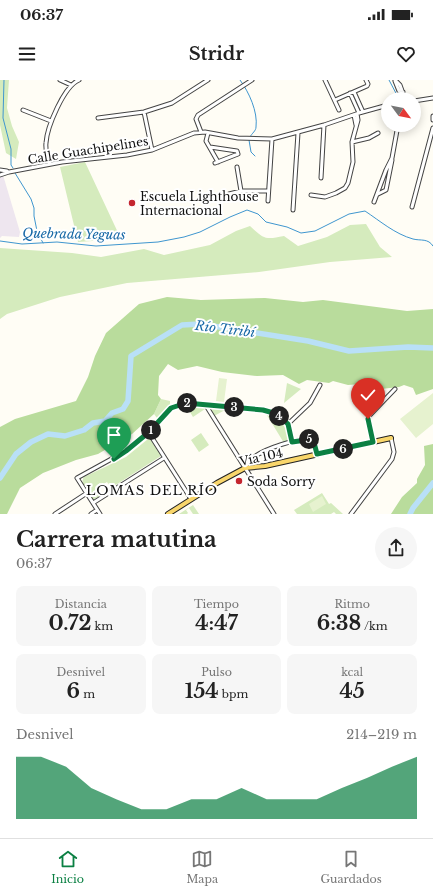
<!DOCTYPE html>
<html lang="es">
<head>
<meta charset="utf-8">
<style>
	:root { --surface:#fff; --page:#f6f6f6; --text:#222; --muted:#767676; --line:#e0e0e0; --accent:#0b8043 }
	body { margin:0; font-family:"Libre Baskerville",serif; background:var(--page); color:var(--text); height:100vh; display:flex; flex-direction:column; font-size:15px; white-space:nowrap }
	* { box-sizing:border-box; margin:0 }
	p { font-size:13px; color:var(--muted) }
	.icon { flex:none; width:22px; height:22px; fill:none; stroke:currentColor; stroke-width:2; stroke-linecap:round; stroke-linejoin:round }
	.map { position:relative; height:434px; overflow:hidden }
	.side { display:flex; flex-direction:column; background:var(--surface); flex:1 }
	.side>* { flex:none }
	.needle { width:26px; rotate:122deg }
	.tools { position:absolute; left:381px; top:12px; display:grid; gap:8px }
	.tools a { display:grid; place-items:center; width:40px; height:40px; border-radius:50%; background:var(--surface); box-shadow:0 2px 10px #0003; font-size:20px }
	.pin { position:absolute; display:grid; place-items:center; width:34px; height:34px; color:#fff; margin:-41px -17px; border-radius:50% 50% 50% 0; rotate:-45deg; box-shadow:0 0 4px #0007 }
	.pin .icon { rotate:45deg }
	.km { position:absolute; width:20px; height:20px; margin:-10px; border-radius:50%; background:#222; color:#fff; font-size:11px; line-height:20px; text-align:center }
	.round { display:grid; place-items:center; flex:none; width:42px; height:42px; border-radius:21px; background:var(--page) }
	.overview { display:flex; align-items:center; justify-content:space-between; height:68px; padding:0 16px }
	h1 { font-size:22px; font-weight:700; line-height:30px }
	.stats { display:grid; grid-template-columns:repeat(3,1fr); gap:6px; height:68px; padding:4px 16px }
	.stats div { display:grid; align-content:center; border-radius:8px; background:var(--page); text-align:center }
	.stats b { font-size:20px; font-weight:700 }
	.stats small { font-size:11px; font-weight:400 }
	.stats p { font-size:11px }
	.chart { height:112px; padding:8px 16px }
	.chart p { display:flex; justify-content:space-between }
	.chart svg { width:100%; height:72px; margin-top:4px; fill:var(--accent); opacity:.7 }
	.status { display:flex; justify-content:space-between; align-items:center; height:28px; padding:0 20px; background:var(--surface); direction:ltr }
	.status svg { height:11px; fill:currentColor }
	header { display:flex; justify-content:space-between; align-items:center; height:52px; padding:0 16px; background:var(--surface); font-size:18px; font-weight:700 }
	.tab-bar { display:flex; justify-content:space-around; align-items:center; height:56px; border-top:1px solid var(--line); background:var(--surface); font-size:11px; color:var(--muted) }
	.tab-bar a { display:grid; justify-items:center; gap:2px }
	.tab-bar .selected { color:var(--accent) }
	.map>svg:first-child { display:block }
	.industrial { fill:#eee6ef }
	.green { fill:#d5ebbd }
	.forest { fill:#b9dc9c }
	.pitch { fill:#e6f2cf }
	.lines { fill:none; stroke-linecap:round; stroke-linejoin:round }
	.stream { stroke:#3f96cf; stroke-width:1 }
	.river { stroke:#b9e0f7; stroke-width:5.5 }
	.minor-casing { stroke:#444; stroke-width:5 }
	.major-casing { stroke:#222; stroke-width:6 }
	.minor { stroke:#fff; stroke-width:3 }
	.major { stroke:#f9d66b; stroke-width:4 }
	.route-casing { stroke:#fff; stroke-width:8 }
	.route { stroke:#0b8043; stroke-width:5 }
	.poi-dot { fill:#c4262e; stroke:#fff; stroke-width:1.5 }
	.labels { text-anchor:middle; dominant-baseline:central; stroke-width:4; stroke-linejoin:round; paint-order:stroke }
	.street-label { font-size:12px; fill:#111; stroke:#fff }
	.poi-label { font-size:12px; fill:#111; stroke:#fff; text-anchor:start }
	.water-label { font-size:13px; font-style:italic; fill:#1768a6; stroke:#fff }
	.neighbourhood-label { font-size:13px; letter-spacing:1px; fill:#111; stroke:#fff }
</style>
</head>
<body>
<div class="status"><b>06:37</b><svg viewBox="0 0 49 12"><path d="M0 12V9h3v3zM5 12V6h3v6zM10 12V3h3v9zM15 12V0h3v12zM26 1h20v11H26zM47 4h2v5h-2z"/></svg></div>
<header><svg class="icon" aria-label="menu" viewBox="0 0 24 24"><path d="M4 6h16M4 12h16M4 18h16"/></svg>Stridr<svg class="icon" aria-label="heart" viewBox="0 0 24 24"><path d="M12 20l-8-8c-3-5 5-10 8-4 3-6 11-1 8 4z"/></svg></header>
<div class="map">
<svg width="433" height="434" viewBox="0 0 433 434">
	<rect width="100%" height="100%" fill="#fffdf5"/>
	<path class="industrial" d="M3,95L20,152L19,157L2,156L0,158V96Z"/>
	<path class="green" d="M0,0H9L7,28L12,46L19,62L16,79L6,73L0,45Z
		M85,82L121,159L78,162L60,87Z
		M366,144L380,167L392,177L330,182L259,192L127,203L60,217L7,234L0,239V168L72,173L101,177L144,169L164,175L210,165L236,151L250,146C264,159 265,160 284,156L298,166L327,157L350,145Z
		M287,303L301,309L284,323Z
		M161,319L170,321V327L157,338L154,334Z
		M190,325L203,326L205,329L193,337L187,327Z
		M209,327H223L225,330L214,336Z
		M265,332C279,334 285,345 289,358L286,362L284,363Z
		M201,353L209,365L199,372L191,360Z
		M148,359L151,360L161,376L111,408L107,402L102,405L100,403L95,407L101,415L93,420C88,413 79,404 84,397L126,377Z
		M322,413L329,424L331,423L343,434H336L334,432L331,434H297L294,430Z
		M193,425L199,434H193L189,428L186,430L188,433L187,434H179Z"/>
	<path class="forest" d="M167,217L201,220L265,218L303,222L323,220L407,231L433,229V309L416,315L413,308L404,305L399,307L381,309L373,303L348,305L333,301L329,303L307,300L299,304L283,295L257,296L222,292L197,286L178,290L168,284L159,296L158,315L161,319L154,334L132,354L98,374L76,380L43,393L20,408L7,434H0V347L15,339L76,321L88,297L95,276L106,253L139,224Z
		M433,364V434H391L402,417L417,403V399L425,385L424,366Z"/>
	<path class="pitch" d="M219,298L227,299L224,322L216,321Z
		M433,313V344L416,358L400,339Z
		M322,416L326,424L313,432L309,424Z"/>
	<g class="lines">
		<path class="stream" d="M4,0L3,38L11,69V85L13,88
			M240,0C249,12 258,32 256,47C256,51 252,53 250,57
			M389,0L398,17
			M249,60L251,72L255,76
			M15,93L31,119L34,128V136L37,151L43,163
			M0,161L22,164L57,162L96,166L158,162L184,157L200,152L230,137L247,130L258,134L266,142L287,147L301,153L315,151L349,134L365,131C380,141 395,154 413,159C421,161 428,158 433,166"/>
		<path class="river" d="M0,398L16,374L31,362L48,354L65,356L84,350L93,343L105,341L112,333L123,329L128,321L131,276L182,245L200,244L308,261L349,271L408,267L433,268
			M410,434L413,428L433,403"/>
		<defs>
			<path id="minor" d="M60,0L71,5
				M325,0L339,30
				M395,0L400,5L405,19
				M395,1L399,11L403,12
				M354,12L363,32
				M350,13L359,33
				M335,20L367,6L368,4L366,0
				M414,21L433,18
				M23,30L51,41
				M144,32L152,70
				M354,35L356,45
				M433,36V40
				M98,38L144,32L172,23L208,0
				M201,52L196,39L198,35L252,0
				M208,53L206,61L218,82
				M352,62L369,58L378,53
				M210,67L237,71L238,74L215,83
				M50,84C48,78 45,70 46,63C47,47 64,6 79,0
				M237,87L241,111
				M0,90L7,91
				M0,95L9,92L62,82L127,75L152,70L194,53L205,52L238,58L272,59L324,45L359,33L388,25
				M321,98L324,45
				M229,114L241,111H268
				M378,114L386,110L392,80
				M311,115L325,117L336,113L345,108L348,103L353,82L352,62L358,40L357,34
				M268,121L272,59
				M374,122L386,90L392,78L398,45
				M412,127L433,48
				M293,130L298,53
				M205,324L274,434
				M288,344L310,323L320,305
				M149,353L191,419
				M373,362L368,339L369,336L395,309
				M245,388C247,385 249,380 253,378C263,369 300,357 313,359L317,374
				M93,423L164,378
				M55,434L87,413
				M91,434L97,430
				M100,434L77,398L126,371L149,353L171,328L184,324H205L263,330L277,334L288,344L292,362
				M351,434L392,379L394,372L391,358"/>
			<path id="major" d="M168,434L217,403L245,388L265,386L391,358"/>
		</defs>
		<use href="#minor" class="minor-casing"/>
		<use href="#major" class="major-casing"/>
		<use href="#minor" class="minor"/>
		<use href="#major" class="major"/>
	</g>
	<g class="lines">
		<defs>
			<path id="route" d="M114,379L126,371L149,352L171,328L186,323L263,330L277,334L288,344L292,362L313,359L317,374L373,362L368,339"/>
		</defs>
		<use href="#route" class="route-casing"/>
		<use href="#route" class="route"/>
	</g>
	<g class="poi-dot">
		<circle cx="132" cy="123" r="4"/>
		<circle cx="239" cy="401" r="4"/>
	</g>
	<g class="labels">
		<g class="street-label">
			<text transform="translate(88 70) rotate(-9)">Calle Guachipelines</text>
			<text transform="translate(261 377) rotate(-12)">Vía 104</text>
		</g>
		<g class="poi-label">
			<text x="140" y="116">Escuela Lighthouse<tspan x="140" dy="14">Internacional</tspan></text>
			<text x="247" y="401">Soda Sorry</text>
		</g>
		<g class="water-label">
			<text transform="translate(74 154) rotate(1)">Quebrada Yeguas</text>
			<text transform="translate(225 249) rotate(7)">Río Tiribí</text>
		</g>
		<g class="neighbourhood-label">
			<text x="152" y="410">LOMAS DEL RÍO</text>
		</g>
	</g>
</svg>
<div class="tools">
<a><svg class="needle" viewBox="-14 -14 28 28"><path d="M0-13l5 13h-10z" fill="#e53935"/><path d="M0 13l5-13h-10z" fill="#767676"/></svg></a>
</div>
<div class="pin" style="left:114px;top:379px;background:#1e9e55"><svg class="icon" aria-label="arrive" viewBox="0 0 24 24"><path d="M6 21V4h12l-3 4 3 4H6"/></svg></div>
<div class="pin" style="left:368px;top:339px;background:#d93025"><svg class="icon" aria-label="check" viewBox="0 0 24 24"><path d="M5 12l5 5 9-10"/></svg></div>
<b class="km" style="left:151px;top:350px">1</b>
<b class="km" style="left:187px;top:323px">2</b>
<b class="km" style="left:234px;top:327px">3</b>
<b class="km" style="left:279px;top:336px">4</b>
<b class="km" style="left:309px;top:359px">5</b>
<b class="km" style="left:343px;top:369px">6</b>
</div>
<section class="side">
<div class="overview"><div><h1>Carrera matutina</h1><p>06:37</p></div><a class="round"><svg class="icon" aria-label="share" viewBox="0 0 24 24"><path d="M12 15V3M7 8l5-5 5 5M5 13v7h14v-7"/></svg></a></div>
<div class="stats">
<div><p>Distancia</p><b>0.72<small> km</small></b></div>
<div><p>Tiempo</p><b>4:47</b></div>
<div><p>Ritmo</p><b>6:38<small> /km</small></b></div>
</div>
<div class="stats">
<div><p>Desnivel</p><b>6<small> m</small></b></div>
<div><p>Pulso</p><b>154<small> bpm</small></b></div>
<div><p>kcal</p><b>45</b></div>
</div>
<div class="chart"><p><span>Desnivel</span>214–219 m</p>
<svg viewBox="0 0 160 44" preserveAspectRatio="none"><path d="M0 44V6L10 6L20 12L30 25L40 32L50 38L60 38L70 32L80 32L90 25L100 32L110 32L120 32L130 25L140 19L150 12L160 6V44z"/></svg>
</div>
</section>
<nav class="tab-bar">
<a class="selected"><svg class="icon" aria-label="home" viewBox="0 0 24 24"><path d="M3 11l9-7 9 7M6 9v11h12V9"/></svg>Inicio</a>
<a><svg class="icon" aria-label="map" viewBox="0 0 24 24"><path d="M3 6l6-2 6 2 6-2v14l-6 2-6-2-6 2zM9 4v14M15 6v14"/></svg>Mapa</a>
<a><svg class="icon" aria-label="saved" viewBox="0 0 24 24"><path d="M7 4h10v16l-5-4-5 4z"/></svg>Guardados</a>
</nav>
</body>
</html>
